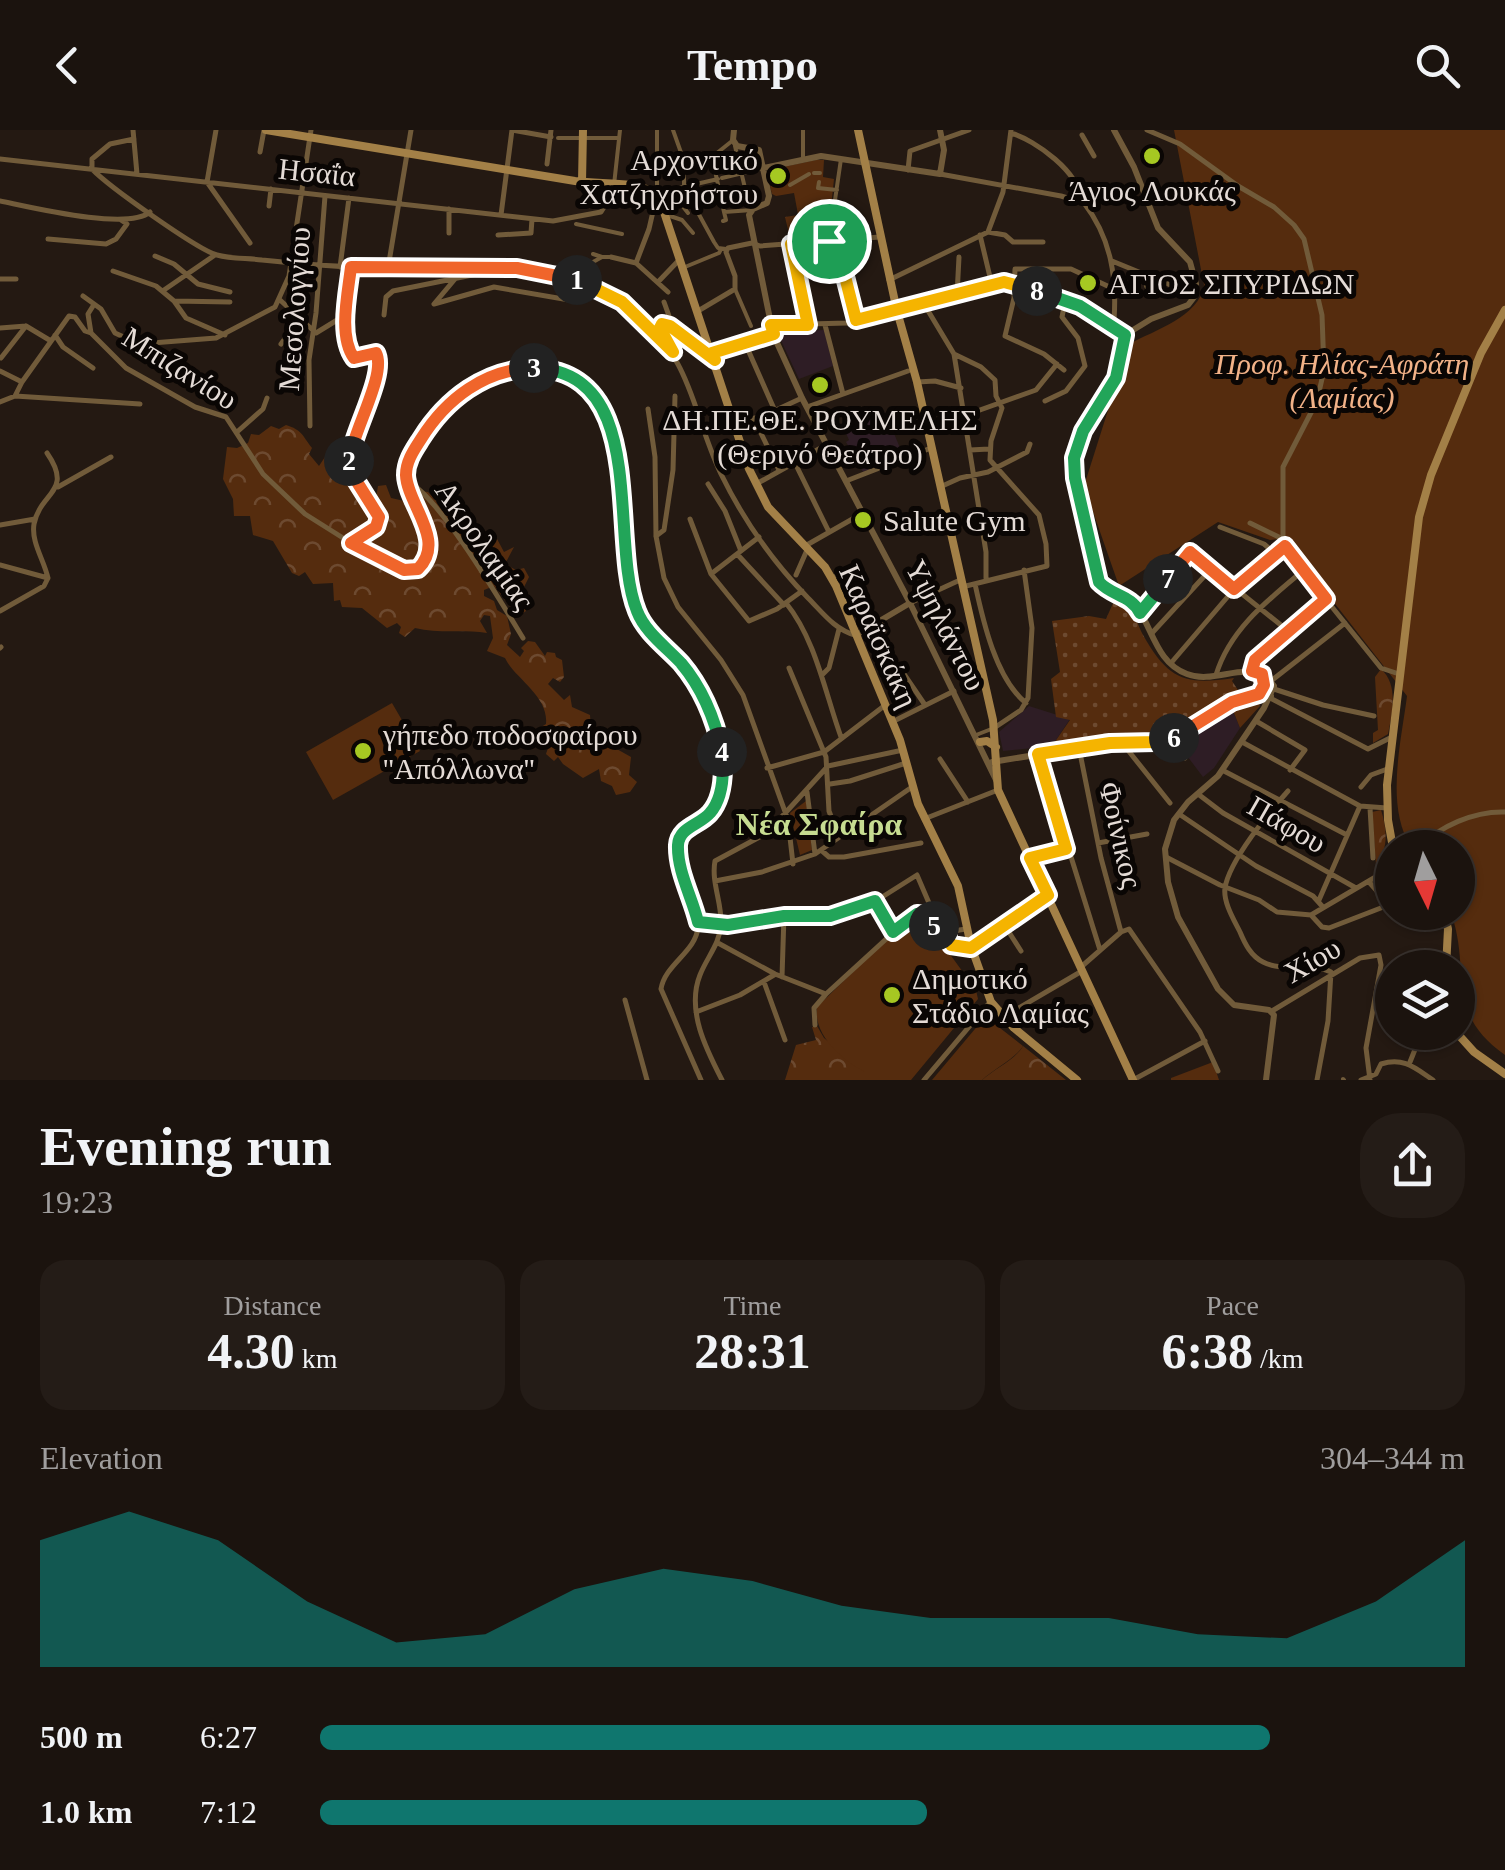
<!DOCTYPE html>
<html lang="en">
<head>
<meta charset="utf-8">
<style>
	:root { --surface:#1b130e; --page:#241c17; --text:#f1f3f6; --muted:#a09e9e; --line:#39322e; --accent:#0f766e }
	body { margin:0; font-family:"Times New Roman",serif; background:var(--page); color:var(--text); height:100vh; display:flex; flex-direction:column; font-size:38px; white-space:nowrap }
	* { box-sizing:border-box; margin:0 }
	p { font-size:32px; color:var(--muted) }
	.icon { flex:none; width:55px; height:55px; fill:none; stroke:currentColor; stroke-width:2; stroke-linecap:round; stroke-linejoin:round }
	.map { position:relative; height:950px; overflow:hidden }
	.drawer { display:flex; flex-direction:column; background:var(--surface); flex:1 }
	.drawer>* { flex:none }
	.needle { width:65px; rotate:175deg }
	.controls { position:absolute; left:1375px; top:700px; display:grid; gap:20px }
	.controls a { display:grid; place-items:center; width:100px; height:100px; border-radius:50%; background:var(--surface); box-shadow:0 2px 8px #0004,0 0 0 2px var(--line); font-size:50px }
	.pin { position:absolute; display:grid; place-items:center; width:85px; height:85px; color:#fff; margin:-42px; border:5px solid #fff; border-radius:50%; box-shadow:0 2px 10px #0007 }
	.km { position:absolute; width:50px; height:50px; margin:-25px; border-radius:50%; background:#222; color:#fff; font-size:28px; line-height:50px; text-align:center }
	.round { display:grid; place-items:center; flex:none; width:105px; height:105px; border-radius:40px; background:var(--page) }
	.summary { display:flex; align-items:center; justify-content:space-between; height:170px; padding:0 40px }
	h1 { font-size:55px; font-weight:700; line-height:75px }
	.figures { display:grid; grid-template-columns:repeat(3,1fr); gap:15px; height:170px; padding:10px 40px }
	.figures div { display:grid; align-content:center; border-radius:25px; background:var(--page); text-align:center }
	.figures b { font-size:50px; font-weight:700 }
	.figures small { font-size:28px; font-weight:400 }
	.figures p { font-size:28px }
	.chart { height:280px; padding:20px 40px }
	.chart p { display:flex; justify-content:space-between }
	.chart svg { width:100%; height:180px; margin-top:10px; fill:var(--accent); opacity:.7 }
	ul { padding:0 40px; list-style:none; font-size:32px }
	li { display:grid; grid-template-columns:160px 120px 1fr; align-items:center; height:75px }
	li i { height:25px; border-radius:12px; background:var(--accent) }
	header { display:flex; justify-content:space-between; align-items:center; height:130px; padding:0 40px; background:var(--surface); font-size:45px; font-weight:700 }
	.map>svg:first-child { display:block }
	.education { fill:#2e1d25 }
	.grass { fill:url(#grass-dots) }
	.forest { fill:url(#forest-crowns) }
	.park { fill:#552c0e }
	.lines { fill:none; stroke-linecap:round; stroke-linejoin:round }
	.pedestrian { stroke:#715b3a; stroke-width:4 }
	.minor { stroke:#715b3a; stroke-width:5 }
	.tertiary { stroke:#715b3a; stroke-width:6 }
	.secondary { stroke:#a38047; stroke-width:8 }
	.split-1-casing { stroke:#fff; stroke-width:20 }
	.split-2-casing { stroke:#fff; stroke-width:20 }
	.split-3-casing { stroke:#fff; stroke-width:20 }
	.split-4-casing { stroke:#fff; stroke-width:20 }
	.split-5-casing { stroke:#fff; stroke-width:20 }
	.split-6-casing { stroke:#fff; stroke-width:20 }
	.split-7-casing { stroke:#fff; stroke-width:20 }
	.split-8-casing { stroke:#fff; stroke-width:20 }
	.split-9-casing { stroke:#fff; stroke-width:20 }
	.split-1 { stroke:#f5b400; stroke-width:12 }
	.split-2 { stroke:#f0652b; stroke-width:12 }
	.split-3 { stroke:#f0652b; stroke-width:12 }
	.split-4 { stroke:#22a559; stroke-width:12 }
	.split-5 { stroke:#22a559; stroke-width:12 }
	.split-6 { stroke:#f5b400; stroke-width:12 }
	.split-7 { stroke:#f0652b; stroke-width:12 }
	.split-8 { stroke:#22a559; stroke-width:12 }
	.split-9 { stroke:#f5b400; stroke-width:12 }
	.poi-dot { fill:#a6c822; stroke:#0a0604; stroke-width:4 }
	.labels { text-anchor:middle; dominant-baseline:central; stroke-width:10; stroke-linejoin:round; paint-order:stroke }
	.poi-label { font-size:30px; fill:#e4dbd6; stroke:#0a0604; text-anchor:start }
	.street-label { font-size:30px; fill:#e4dbd6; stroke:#0a0604 }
	.park-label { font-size:30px; font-style:italic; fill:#f2b288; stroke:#0a0604 }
	.neighbourhood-label { font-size:32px; font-weight:bold; fill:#c6dc91; stroke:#0a0604 }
</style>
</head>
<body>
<header><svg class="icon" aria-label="back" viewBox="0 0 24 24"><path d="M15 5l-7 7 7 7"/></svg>Tempo<svg class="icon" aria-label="search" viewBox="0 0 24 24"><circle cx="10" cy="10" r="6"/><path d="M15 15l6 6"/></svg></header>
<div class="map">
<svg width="1505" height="950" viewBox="0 0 1505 950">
	<defs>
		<pattern id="grass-dots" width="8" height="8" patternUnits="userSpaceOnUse" patternTransform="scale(2.5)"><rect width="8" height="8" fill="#552c0e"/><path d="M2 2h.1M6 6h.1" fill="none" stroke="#6d4a30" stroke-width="1.8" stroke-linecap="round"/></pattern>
		<pattern id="forest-crowns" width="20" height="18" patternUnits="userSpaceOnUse" patternTransform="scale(2.5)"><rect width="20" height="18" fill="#552c0e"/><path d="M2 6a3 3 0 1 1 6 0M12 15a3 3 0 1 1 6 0" fill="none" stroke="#6d4a30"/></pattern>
	</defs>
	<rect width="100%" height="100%" fill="#241912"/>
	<path class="education" d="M824,200L833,236L799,249L777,202Z
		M885,282L903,325L863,342L846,312L849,310L844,299Z
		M1029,576L1070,589L1052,616L1003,621L999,602Z
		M1232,578L1240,598L1214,638L1203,647L1178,614Z"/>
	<path class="grass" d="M820,77V109L791,112L785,87L798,85L797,79Z
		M1114,471L1130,477C1136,486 1138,496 1143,505C1169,551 1186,555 1234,548L1232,551L1238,560L1244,561L1164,605L1116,606L1052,616L1070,590L1056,587L1051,549L1060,542L1052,491L1089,486L1106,489Z"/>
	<path class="forest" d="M286,295C302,300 302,305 312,318L309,324L319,336L327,324L336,326C342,344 352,366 370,371L376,368L378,356L386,355L391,368L404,371L415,383L421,381L415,371L418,361L428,362L437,372L446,367C452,372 460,375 466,382C473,392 482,404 496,407L504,422L514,417L505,434L516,440L524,438L529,447L522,461L526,481L519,486V480L512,479L494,456L484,460V466L494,471L497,480L507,486L511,504L507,515L520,527L524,521L521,518L528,511L535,512L545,526L547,522L555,523L556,527L562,530L564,547L560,552L553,548L548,554L564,570L570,565L572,577L590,585L591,599L603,601L606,613L631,627L629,645L637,652L630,662L616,665L612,656L601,651L599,639L583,648L563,634L558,627L554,631L546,624L548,618L541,612L538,599L546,594C549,566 514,548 505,528L487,521L493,508L490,486L484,485L480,491L487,503C463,499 439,504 415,498L405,507L399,503L401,497L397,493L387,498L362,478L342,477L340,470L334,471L333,453L313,454L305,442L299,446L292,443L273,411L253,405L250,386H234L233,369L223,349L227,317L237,318L248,313L251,304L259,305L271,296L279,299Z
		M1381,539C1399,555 1392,583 1388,604L1373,613V603L1378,600L1375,547Z
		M1381,680C1387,699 1389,719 1376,735L1372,682Z
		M817,896L824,908L866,942L865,950H785L796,915L816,910L812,897Z
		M1023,916L1066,950H982C994,939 1016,929 1023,916Z"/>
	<path class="park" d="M1174,0H1505V925C1443,881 1472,842 1451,783L1458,782V718L1411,717C1385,676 1401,613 1407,566L1297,425L1288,408L1270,410L1218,392L1119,456L1084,356L1129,214C1155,200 1199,187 1204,155Z
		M816,30H824L823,47L834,49L831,78L797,79L794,63L776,66L772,64L770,56L786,52L783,37Z
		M1258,570L1260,576L1240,598L1232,578Z
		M392,573L420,621L333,670L306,622Z
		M806,671L812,720L800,725L790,683Z
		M915,787L925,790L976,860L978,869L911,950H865V942C842,930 813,905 817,877L899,797Z
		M991,891L1023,916C1017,927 993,940 982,950H932L980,893Z
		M1213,932L1219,950H1171V948Z"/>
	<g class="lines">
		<path class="pedestrian" d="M657,0V63L718,49
			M673,0L684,31V57L714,112L718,118L726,119
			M803,0V29
			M558,8H619
			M732,11L712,27L724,82L752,80
			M735,16L749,75
			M657,27L682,26
			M695,28L698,27
			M814,43H820
			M722,48L764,38
			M819,52L818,58L837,60
			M614,55L620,0
			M790,55L809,44
			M670,60L688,83
			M667,85L682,90L693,103
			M723,91L726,90L724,82
			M576,94L622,104
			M829,111L841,29
			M593,124L602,127
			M584,137L602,127H611
			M685,137L719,123L721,119
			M735,159L751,196
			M832,447L840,445L875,494
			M976,605L994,598
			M1343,949L1344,950"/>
		<path class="minor" d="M133,0L137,44
			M216,0L207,52L250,113
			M512,0L551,7
			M1147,0L1180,14L1238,56L1274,77L1294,95L1304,109L1322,185L1324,240L1317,271L1283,337V409L1287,421L1381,538L1399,544
			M1011,3C1035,10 1081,43 1080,70
			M1082,5L1094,26
			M260,22L264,0
			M0,29L553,91L601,82L606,74L607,56
			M547,34L551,0
			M92,39C108,56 198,120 217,125C231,129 248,128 262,130C308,135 353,138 399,138C477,139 568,126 632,180C695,232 690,278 721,344C743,389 773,432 808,468C822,482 835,500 855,505
			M92,39V29L110,14L134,9
			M908,40L910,21L969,0
			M940,44L1061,66L1084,73C1111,108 1117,147 1114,190
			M0,71C30,77 127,101 150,82
			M269,76L271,59
			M501,85L512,0
			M988,102L1003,62L1011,0
			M449,103V79
			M498,105L531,103L532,89
			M980,105L990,147L995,154
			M48,109L106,114L116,109L127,94L121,90
			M836,111L856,190
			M791,115L808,195
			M155,126L174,134L198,154L230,162
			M611,127L636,133L668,162
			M1112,131L1173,156
			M636,133L649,99L657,64
			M340,137L349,68
			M351,137C348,163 338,205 354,228L376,223C387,245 355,295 350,321C345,351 379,365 378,392L370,403L351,413
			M388,138L411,0
			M113,141L156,156L174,171L186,188L225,205
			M1142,143L1147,157
			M0,149H16
			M455,149L434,174L494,157L575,171
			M889,150L988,102L1005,105L1013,112H1043
			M658,152L680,129
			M164,160L215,125
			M957,165L959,127
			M83,166L101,179L115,203L139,214L216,208L275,177L289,146L311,0
			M280,170L316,203L347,184
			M174,171L230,172
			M664,172L673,197
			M924,174L954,224L981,237L995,250L996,266L1002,278L991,311L990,330L1039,385L1046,414L1047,436L962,457
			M93,176L88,184L91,203L126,238L195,277L226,287L263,344L305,384L351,413L407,441L421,437C440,405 412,380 407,350C399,310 468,253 502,241C516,236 533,237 548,239C645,250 612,417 636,479C643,498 661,512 674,526C701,555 722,595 723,636C723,655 719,678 702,690C693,696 685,700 679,710C677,740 701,773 698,797C696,822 665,834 661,859L701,950
			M698,181L735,159V146L726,122L728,118L752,113L760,116L880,107
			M384,185L386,167L393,161L492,141
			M771,195L847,193L1005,151L1080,176L1125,205
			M825,195L843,264
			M0,198L26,196L51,211
			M55,205L63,217L93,238
			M745,213L775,281
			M281,214L300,188
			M670,215L660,198L662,194L670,196L710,226
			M954,224L986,422V448
			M1,228L26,196
			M1064,240L1044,224L1005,206L1014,168L1015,139H1071L1114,159
			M0,241L22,252
			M917,252L935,251L961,258
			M15,266L22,252L69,186L75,187L85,201L91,203
			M1045,271L1066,261L1085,236L1078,208L1062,187L1065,172
			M0,272L15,266L140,274
			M807,277L908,241
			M648,279L655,327L656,406L664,448L678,477L721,530L743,565L788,690L793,734
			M966,285L1036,260L1057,234
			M754,289L779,340
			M735,293L763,286L802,268
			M310,296L309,230L316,183L325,66
			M237,302L263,279L267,268
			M970,320L989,319
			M47,323C74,362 40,362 34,394C31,412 44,430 48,448
			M795,333L829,402
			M846,351L931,318
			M407,352C436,361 504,477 523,508
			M758,353L826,315
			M708,354L725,381L741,421
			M58,357L111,327
			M940,357L960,348L988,342L1027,322L1030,314
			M690,389L711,444L749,491L777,479L802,461
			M1250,393L1283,409
			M0,395L35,389
			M1220,397L1264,414L1276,424
			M656,406L664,400L673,340L675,266
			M805,416L863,383
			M737,424L784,475
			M0,435L48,448L44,456L0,481
			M711,444L759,407
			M796,445L807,420
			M975,454C983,491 996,549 1026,573
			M786,473C816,510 825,563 841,607
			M910,473L960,450
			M1140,483L1190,422L1287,500
			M872,497L925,575
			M1152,503L1211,439
			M0,518L1,517
			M1171,533L1236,457L1285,417
			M789,538L826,627L829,681L838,705
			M1252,541L1258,528L1327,469
			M822,545L829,538L839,499
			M1216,545C1230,499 1268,470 1304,440
			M1271,551L1345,493
			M1274,559L1323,575L1374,586
			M1270,568L1368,619L1392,607
			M894,591L954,561
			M1256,591L1305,620L1290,640
			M994,598L1021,580L1028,568L1032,498L1024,440
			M1170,609L1185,628
			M1125,612L1127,619L1170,673
			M1242,612L1360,676L1387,678
			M1079,618L1101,728L1121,802
			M1039,624L1100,820
			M940,629L968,672
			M767,638L824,622L884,576
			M1222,640L1347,705
			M830,654L850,651L906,633
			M1361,657L1371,645L1390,638
			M1288,661C1270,681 1229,731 1225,758C1223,772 1234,790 1240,802C1245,814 1251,826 1263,832C1284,843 1311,832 1331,842L1328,891L1317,950
			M807,662L815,724
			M1198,664L1223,683L1356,758
			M1370,678L1373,728
			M1179,684L1256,736L1313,766L1322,776
			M924,689L998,660
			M1098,713L1147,704
			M1418,718C1440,696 1474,681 1505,682
			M821,720L829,727H844L921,713
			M1031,727L1067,719
			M1166,727L1220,755L1259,770L1277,782L1311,785L1384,742L1392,732
			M715,751L762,742L815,724L912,657
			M1319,770L1360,676
			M875,771L893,802
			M925,785L947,807
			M1311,785L1322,797L1329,798L1386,776L1385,770L1369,752
			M699,792L728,795L784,785H839L879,769L917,745L929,773L925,785
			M1005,796L1021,821
			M966,799L953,801L948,810L955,817L971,816
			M718,813L775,844L826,864
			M1081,837L1121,802L1129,799L1200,902L1218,941
			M782,847L784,785
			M764,852L785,910
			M625,870L647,950
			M1272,881L1360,828L1379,825L1381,835L1366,918L1370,950
			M696,882L740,865L774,845
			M1005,886L1082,841
			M815,895L814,878L826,864L908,789L917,784L925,785
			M1410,932L1422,902
			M722,950C706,919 686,880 700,845C707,827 720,814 721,794C722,773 711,752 715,731L767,703L828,636L903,620
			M924,950L990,872
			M1133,950L1205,911
			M1361,950L1376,944L1381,934C1404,927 1415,938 1433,950"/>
		<path class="tertiary" d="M734,0L733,10L737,16L759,20L769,66L767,73L753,79L749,85L773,204L802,268L910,473L997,652
			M1114,0L1134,37L1158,98L1190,132L1196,154L1195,166L1188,175L1151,189L1125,205L1115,247L1083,301L1074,328L1082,381L1099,451C1109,464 1128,464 1137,477C1153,500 1157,533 1187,544C1217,556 1252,525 1274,556L1264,578L1218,646L1188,672L1174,690L1165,719L1168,752L1178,787L1218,859L1234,875L1269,880L1274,885L1266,950
			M764,38L821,26L940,44L944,20L940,0
			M712,223L773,204
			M856,505L910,473
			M992,632L1110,613L1167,610L1235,570L1263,563L1271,566
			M971,818L1048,765"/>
		<path class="secondary" d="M266,0L575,51C604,55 632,50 658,64L749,339L768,377L825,437L836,456L900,610L918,674L958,756L971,816L991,872L1014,898L1077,950
			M858,0L897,181L917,252L993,590L998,660L1133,950
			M582,52L583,0
			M980,612L987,611L996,617
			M1393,718L1388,690L1387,655L1419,387L1431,345L1481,223L1505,180
			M1444,782L1448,799L1446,838
			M1456,902L1474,922L1505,944"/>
	</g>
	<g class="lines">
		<defs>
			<path id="split-1" d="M577,150L622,172L673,222L660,198L662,194L670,196L715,230L712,223L774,204L771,195H808L791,114L829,111"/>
			<path id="split-2" d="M349,331C352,303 387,244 376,223L354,228C338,206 348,163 351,137L517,138L577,150"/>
			<path id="split-3" d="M349,331L352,344L379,387L376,397L351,413L404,440L418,439C447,411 407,374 406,345C406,331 414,320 421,309C446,269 485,239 534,238"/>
			<path id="split-4" d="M534,238C651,242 608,410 637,481C645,502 666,517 681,533C703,559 715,589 722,622"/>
			<path id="split-5" d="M722,622C724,642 724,667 710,683C700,695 679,697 678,715C677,741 692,767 698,792L728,795L784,786H830L875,771L893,802L917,784L925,785L934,796"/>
			<path id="split-6" d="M934,796L948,808L951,815L971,818L1048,765L1030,728L1066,719L1038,624L1110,613L1156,612L1174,608"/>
			<path id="split-7" d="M1168,449L1190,422L1234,459L1285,416L1326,469L1255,530L1252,541L1262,544L1264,555L1259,564L1232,572L1174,608"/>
			<path id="split-8" d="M1037,161L1080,176L1125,205L1116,248L1083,301L1074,328L1075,348L1099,452C1112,466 1131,465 1140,483L1168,449"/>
			<path id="split-9" d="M829,111H836L856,190L1004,152L1037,161"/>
		</defs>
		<use href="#split-1" class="split-1-casing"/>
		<use href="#split-2" class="split-2-casing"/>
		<use href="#split-3" class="split-3-casing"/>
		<use href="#split-4" class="split-4-casing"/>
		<use href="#split-5" class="split-5-casing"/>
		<use href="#split-6" class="split-6-casing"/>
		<use href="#split-7" class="split-7-casing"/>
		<use href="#split-8" class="split-8-casing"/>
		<use href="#split-9" class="split-9-casing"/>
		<use href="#split-1" class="split-1"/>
		<use href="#split-2" class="split-2"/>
		<use href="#split-3" class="split-3"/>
		<use href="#split-4" class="split-4"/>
		<use href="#split-5" class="split-5"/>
		<use href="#split-6" class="split-6"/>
		<use href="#split-7" class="split-7"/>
		<use href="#split-8" class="split-8"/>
		<use href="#split-9" class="split-9"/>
	</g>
	<g class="poi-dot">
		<circle cx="1152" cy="26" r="10"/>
		<circle cx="778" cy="46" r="10"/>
		<circle cx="1088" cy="153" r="10"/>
		<circle cx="820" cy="255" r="10"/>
		<circle cx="863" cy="390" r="10"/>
		<circle cx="363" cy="621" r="10"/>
		<circle cx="892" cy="865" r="10"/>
	</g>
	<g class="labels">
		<g class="poi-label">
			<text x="758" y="29" text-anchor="end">Αρχοντικό<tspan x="758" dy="34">Χατζηχρήστου</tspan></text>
			<text x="1152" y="60" text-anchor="middle">Άγιος Λουκάς</text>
			<text x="1108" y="153">ΑΓΙΟΣ ΣΠΥΡΙΔΩΝ</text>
			<text x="820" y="289" text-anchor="middle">ΔΗ.ΠΕ.ΘΕ. ΡΟΥΜΕΛΗΣ<tspan x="820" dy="34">(Θερινό Θεάτρο)</tspan></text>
			<text x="883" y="390">Salute Gym</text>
			<text x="383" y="604">γήπεδο ποδοσφαίρου<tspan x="383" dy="34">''Απόλλωνα''</tspan></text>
			<text x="912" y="848">Δημοτικό<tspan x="912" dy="34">Στάδιο Λαμίας</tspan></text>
		</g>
		<g class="street-label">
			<text transform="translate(317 42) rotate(6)">Ησαΐα</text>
			<text transform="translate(294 179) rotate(-86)">Μεσολογγίου</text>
			<text transform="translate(180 238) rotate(32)">Μπιζανίου</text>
			<text transform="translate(485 415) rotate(55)">Ακρολαμίας</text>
			<text transform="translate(946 495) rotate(63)">Υψηλάντου</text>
			<text transform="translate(879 506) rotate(66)">Καραϊσκάκη</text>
			<text transform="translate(1287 694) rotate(30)">Πάφου</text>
			<text transform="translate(1121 705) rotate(77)">Φοίνικος</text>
			<text transform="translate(1312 830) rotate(-30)">Χίου</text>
		</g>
		<g class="park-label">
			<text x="1342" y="233">Προφ. Ηλίας-Αφράτη<tspan x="1342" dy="34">(Λαμίας)</tspan></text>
		</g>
		<g class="neighbourhood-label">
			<text x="819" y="694">Νέα Σφαίρα</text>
		</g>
	</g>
</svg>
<div class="controls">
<a><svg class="needle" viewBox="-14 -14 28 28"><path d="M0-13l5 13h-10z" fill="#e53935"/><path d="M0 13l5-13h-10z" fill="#a09e9e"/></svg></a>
<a><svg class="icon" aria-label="layers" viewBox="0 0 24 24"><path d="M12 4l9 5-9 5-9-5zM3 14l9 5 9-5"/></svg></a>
</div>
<div class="pin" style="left:829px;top:111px;background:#1e9e55"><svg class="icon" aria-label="arrive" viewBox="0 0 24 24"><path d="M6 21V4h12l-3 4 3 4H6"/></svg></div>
<b class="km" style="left:577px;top:150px">1</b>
<b class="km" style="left:349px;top:331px">2</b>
<b class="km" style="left:534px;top:238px">3</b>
<b class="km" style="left:722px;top:622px">4</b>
<b class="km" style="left:934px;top:796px">5</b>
<b class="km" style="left:1174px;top:608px">6</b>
<b class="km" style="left:1168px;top:449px">7</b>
<b class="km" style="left:1037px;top:161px">8</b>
</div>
<section class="drawer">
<div class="summary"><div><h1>Evening run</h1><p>19:23</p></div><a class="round"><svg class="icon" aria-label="share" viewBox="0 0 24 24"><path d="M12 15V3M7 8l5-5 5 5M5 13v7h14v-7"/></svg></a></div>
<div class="figures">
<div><p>Distance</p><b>4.30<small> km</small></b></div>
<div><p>Time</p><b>28:31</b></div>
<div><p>Pace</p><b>6:38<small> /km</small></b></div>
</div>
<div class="chart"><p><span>Elevation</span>304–344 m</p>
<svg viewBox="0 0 160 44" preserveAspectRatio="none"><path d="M0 44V13L10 6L20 13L30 28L40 38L50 36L60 25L70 20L80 23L90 29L100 32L110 32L120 32L130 36L140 37L150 28L160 13V44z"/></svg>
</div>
<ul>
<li><b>500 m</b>6:27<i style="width:83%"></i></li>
<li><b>1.0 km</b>7:12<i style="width:53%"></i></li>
</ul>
</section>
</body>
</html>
